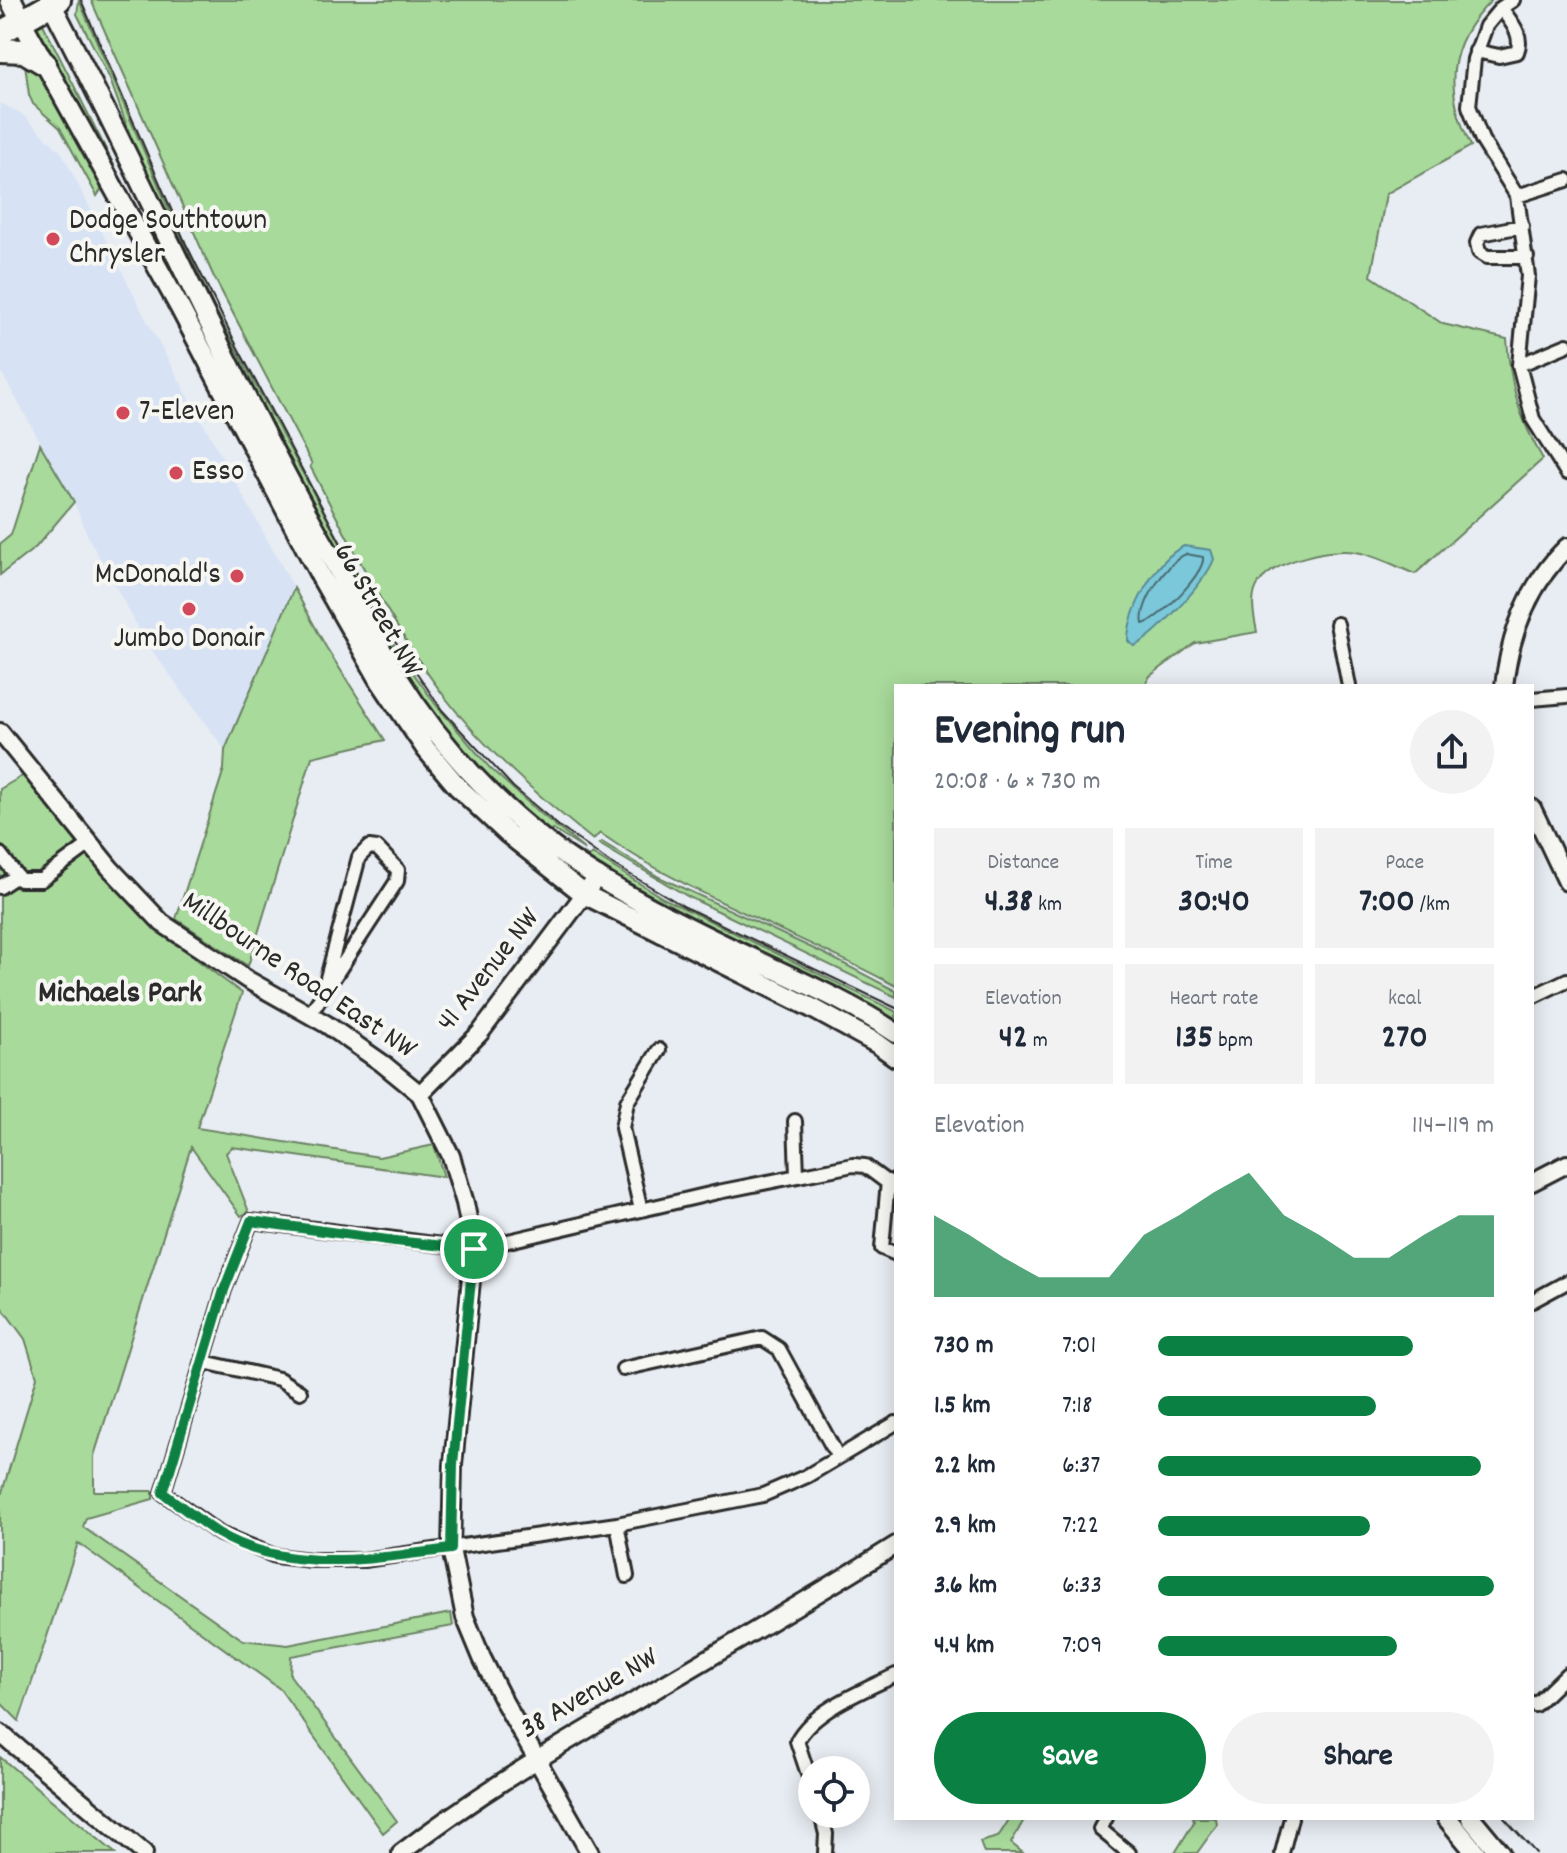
<!DOCTYPE html>
<html lang="en">
<head>
<meta charset="utf-8">
<style>
	:root { --surface:#fff; --page:#f2f2f3; --text:#1f2937; --muted:#747a83; --accent:#0b8043 }
	body { margin:0; font-family:Dekko,sans-serif; background:var(--page); color:var(--text); height:100vh; display:flex; flex-direction:column; font-size:30px; white-space:nowrap }
	* { box-sizing:border-box; margin:0 }
	p { font-size:26px; color:var(--muted) }
	.icon { flex:none; width:44px; height:44px; fill:none; stroke:currentColor; stroke-width:2; stroke-linecap:round; stroke-linejoin:round }
	.map { position:relative; flex:1; overflow:hidden }
	.drawer { position:absolute; left:894px; top:684px; width:640px; height:1136px; display:flex; flex-direction:column; background:var(--surface); border-radius:0px; box-shadow:0 4px 20px #0003 }
	.drawer>* { flex:none }
	.buttons { position:absolute; left:798px; top:1756px; display:grid; gap:16px }
	.buttons a { display:grid; place-items:center; width:72px; height:72px; border-radius:50%; background:var(--surface); box-shadow:0 4px 20px #0003; font-size:40px }
	.pin { position:absolute; display:grid; place-items:center; width:68px; height:68px; color:#fff; margin:-34px; border:4px solid #fff; border-radius:50%; box-shadow:0 2px 8px #0007 }
	.round { display:grid; place-items:center; flex:none; width:84px; height:84px; border-radius:42px; background:var(--page) }
	.headline { display:flex; align-items:center; justify-content:space-between; height:136px; padding:0 40px }
	h1 { font-size:44px; font-weight:800; line-height:60px }
	.metrics { display:grid; grid-template-columns:repeat(3,1fr); gap:12px; height:136px; padding:8px 40px }
	.metrics div { display:grid; align-content:center; border-radius:0px; background:var(--page); text-align:center }
	.metrics b { font-size:34px; font-weight:800 }
	.metrics small { font-size:22px; font-weight:400 }
	.metrics p { font-size:22px }
	.chart { height:224px; padding:16px 40px }
	.chart p { display:flex; justify-content:space-between }
	.chart svg { width:100%; height:144px; margin-top:8px; fill:var(--accent); opacity:.7 }
	.primary-button { display:flex; gap:16px; margin-top:auto; padding:16px 40px }
	.primary-button a { flex:1; height:92px; border-radius:48px; background:var(--accent); color:#fff; font-size:32px; font-weight:800; line-height:92px; text-align:center }
	.primary-button a+a { background:var(--page); color:var(--text) }
	ul { padding:0 40px; list-style:none; font-size:26px }
	li { display:grid; grid-template-columns:128px 96px 1fr; align-items:center; height:60px }
	li i { height:20px; border-radius:10px; background:var(--accent) }
	.map>svg:first-child { display:block }
	.built { fill:#d7e2f4 }
	.green { fill:#a8da9b; stroke:#6a8263; stroke-width:2 }
	.water { fill:#7ac8d9; stroke:#5a8993; stroke-width:2 }
	.lines { fill:none; stroke-linecap:round; stroke-linejoin:round }
	.shore { stroke:#4b6a71; stroke-width:2 }
	.minor-casing { stroke:#2b2b2b; stroke-width:18 }
	.tertiary-casing { stroke:#2b2b2b; stroke-width:22 }
	.secondary-casing { stroke:#2b2b2b; stroke-width:24 }
	.primary-casing { stroke:#2b2b2b; stroke-width:26 }
	.motorway-casing { stroke:#2b2b2b; stroke-width:28 }
	.minor { stroke:#f6f6f2; stroke-width:12 }
	.tertiary { stroke:#f6f6f2; stroke-width:16 }
	.secondary { stroke:#f6f6f2; stroke-width:18 }
	.primary { stroke:#f6f6f2; stroke-width:20 }
	.motorway { stroke:#f6f6f2; stroke-width:22 }
	.tram { stroke:#2b2b2b; stroke-width:2 }
	.route-casing { stroke:#fff; stroke-width:16 }
	.route { stroke:#0b8043; stroke-width:10 }
	.poi-dot { fill:#d1495b; stroke:#f6f6f2; stroke-width:3 }
	.labels { text-anchor:middle; dominant-baseline:central; stroke-width:8; stroke-linejoin:round; paint-order:stroke }
	.poi-label { font-size:30px; fill:#2b2b2b; stroke:#f6f6f2; text-anchor:start }
	.street-label { font-size:30px; fill:#2b2b2b; stroke:#f6f6f2 }
	.neighbourhood-label { font-size:32px; font-weight:bold; fill:#2b2b2b; stroke:#f6f6f2 }
</style>
</head>
<body>
<div class="map">
<svg width="1567" height="1853" viewBox="0 0 1567 1853">
	<rect width="100%" height="100%" fill="#e8edf3"/>
	<filter id="ink" filterUnits="userSpaceOnUse"><feTurbulence type="fractalNoise" baseFrequency=".0125" numOctaves="2"/><feDisplacementMap in="SourceGraphic" scale="16" xChannelSelector="R" yChannelSelector="G"/><feConvolveMatrix kernelMatrix="1 2 1 2 8 2 1 2 1" color-interpolation-filters="sRGB"/></filter>
	<g filter="url(#ink)">
		<path class="built" d="M0,103L21,113L62,153L149,325L294,588L225,750L148,645L89,539L74,502L0,370Z"/>
		<path class="green" d="M79,0L174,221L213,305L397,650L436,705L490,768L533,807L585,850L552,829L548,834L517,808L462,752L423,702L380,632L210,308L135,148L109,77L77,14Z
			M91,0H1492C1446,44 1444,91 1471,146L1386,194L1371,276L1443,324L1507,339C1510,385 1519,418 1543,459L1415,574C1397,567 1376,555 1356,552C1330,548 1275,560 1259,583C1249,597 1254,616 1257,632L1195,643L1150,676L1144,686H896V986C798,933 691,897 600,833L593,840C540,797 487,752 444,696C390,625 352,546 310,466L312,464L213,275Z
			M42,22L137,211L135,212L33,26Z
			M25,64L38,69L100,182L101,190L97,196L60,128L33,104L29,95Z
			M40,444L74,502L36,547L0,575V544L11,535Z
			M294,588L326,647L385,740L312,757L248,966L176,919L224,769L225,750Z
			M24,775C51,809 77,844 106,876C146,921 193,958 242,993L197,1128L379,1157L434,1145L444,1177L232,1147L226,1153L249,1212L241,1216L191,1147L94,1456V1491H153V1499L86,1518L83,1527L243,1640L288,1645L451,1613L453,1626L291,1656L290,1675L397,1821L383,1833L280,1689L78,1543L19,1721L0,1702V1499L37,1377L25,1339L0,1305V789Z
			M602,842L659,877L827,955L896,991V997L689,897L599,844Z
			M563,843L589,857L592,854L663,898L893,1010L896,1012V1023L813,977L646,898L647,895L639,889L636,893L591,865L593,863Z
			M0,1757L115,1853H0Z
			M1010,1818H1025L1011,1843L1023,1853H984L980,1842L998,1837Z
			M1193,1818H1216L1217,1825L1197,1853H1175L1194,1822Z"/>
		<path class="water" d="M1184,546L1211,550L1214,559C1207,580 1154,638 1134,646L1128,641C1128,611 1156,559 1184,546Z"/>
		<g class="lines">
			<path class="shore" d="M1186,554L1203,557C1206,572 1159,620 1143,624C1138,605 1168,561 1186,554Z"/>
			<defs>
				<path id="minor" d="M1513,0L1501,8L1486,26L1474,59L1469,106L1482,140L1517,196L1528,276L1519,365L1533,419L1567,473
					M1476,51L1499,56L1517,52C1524,35 1511,22 1501,8
					M1517,196L1567,180
					M1522,226L1481,234L1477,243L1479,252L1487,257H1527
					M1519,365L1567,345
					M1337,624L1349,686
					M1532,699L1567,696
					M0,854L20,880H41L90,844
					M0,887L15,877
					M1532,997L1567,980
					M310,1014L397,881L398,870L377,848L369,847L359,857L323,993
					M795,1121L797,1175
					M888,1181L882,1248L896,1254
					M896,1189L865,1166L853,1165L718,1192L474,1249L251,1221L224,1290L163,1493L220,1534L275,1556L311,1560H364L617,1524L763,1495L807,1476L896,1423
					M641,1210L622,1128L627,1102L659,1050
					M1532,1301L1567,1282
					M204,1362L279,1379L300,1392
					M623,1369L762,1338L779,1349L838,1457
					M617,1524L627,1576
					M1532,1703L1535,1705L1567,1674
					M812,1786L797,1741C813,1710 865,1690 896,1675
					M821,1814L826,1834L825,1853
					M1106,1818L1100,1829L1129,1853
					M1282,1853L1291,1818"/>
				<path id="tertiary" d="M1504,686C1510,634 1529,584 1567,547
					M0,732L110,868L162,923L248,980L326,1024L382,1063L420,1094L451,1156L465,1203L474,1249L453,1465L451,1549L465,1617L482,1658L503,1700L590,1853
					M1532,808L1567,882
					M420,1094L480,1033L598,876
					M1532,1182L1567,1164
					M0,1733L144,1853
					M401,1853C480,1792 565,1742 651,1692C733,1644 815,1596 896,1545"/>
				<path id="secondary" d="M52,5C144,181 223,363 320,537C346,583 369,631 397,676C436,739 487,795 544,840C598,883 680,924 743,954C795,979 848,1001 896,1033
					M22,22L180,308L321,577L381,682L426,749L458,787L507,833L584,894L812,1008L878,1044L896,1057
					M1447,1818L1476,1853
					M1471,1818L1500,1853"/>
				<path id="primary" d="M11,0L22,22"/>
				<path id="motorway" d="M0,33L59,0
					M0,50L24,51L44,63"/>
			</defs>
			<use href="#minor" class="minor-casing"/>
			<use href="#tertiary" class="tertiary-casing"/>
			<use href="#secondary" class="secondary-casing"/>
			<use href="#primary" class="primary-casing"/>
			<use href="#motorway" class="motorway-casing"/>
			<use href="#minor" class="minor"/>
			<use href="#tertiary" class="tertiary"/>
			<use href="#secondary" class="secondary"/>
			<use href="#primary" class="primary"/>
			<use href="#motorway" class="motorway"/>
			<path class="tram" d="M81,0L186,244L236,344L383,623L442,710L513,787L560,827L609,862L685,907L896,1008
				M1504,1818L1536,1853"/>
		</g>
	</g>
	<g class="lines" filter="url(#ink)">
		<defs>
			<path id="route" d="M251,1221L395,1241L474,1249L453,1465L451,1549C374,1558 289,1575 218,1533C199,1521 181,1506 163,1493L224,1290Z"/>
		</defs>
		<use href="#route" class="route-casing"/>
		<use href="#route" class="route"/>
	</g>
	<g class="poi-dot">
		<circle cx="53" cy="239" r="8"/>
		<circle cx="123" cy="413" r="8"/>
		<circle cx="176" cy="473" r="8"/>
		<circle cx="237" cy="576" r="8"/>
		<circle cx="189" cy="609" r="8"/>
	</g>
	<g class="labels">
		<g class="poi-label">
			<text x="69" y="222">Dodge Southtown<tspan x="69" dy="34">Chrysler</tspan></text>
			<text x="139" y="413">7-Eleven</text>
			<text x="192" y="473">Esso</text>
			<text x="221" y="576" text-anchor="end">McDonald's</text>
			<text x="189" y="640" text-anchor="middle">Jumbo Donair</text>
		</g>
		<g class="street-label">
			<text transform="translate(376 611) rotate(60)">66 Street NW</text>
			<text transform="translate(490 971) rotate(-52)">41 Avenue NW</text>
			<text transform="translate(298 977) rotate(34)">Millbourne Road East NW</text>
			<text transform="translate(590 1695) rotate(-30)">38 Avenue NW</text>
		</g>
		<g class="neighbourhood-label">
			<text x="120" y="995">Michaels Park</text>
		</g>
	</g>
</svg>
<div class="buttons">
<a><svg class="icon" aria-label="locate" viewBox="0 0 24 24"><circle cx="12" cy="12" r="6"/><path d="M12 2v4M12 18v4M2 12h4M18 12h4"/></svg></a>
</div>
<div class="pin" style="left:474px;top:1249px;background:#1e9e55"><svg class="icon" aria-label="arrive" viewBox="0 0 24 24"><path d="M6 21V4h12l-3 4 3 4H6"/></svg></div>
<section class="drawer">
<div class="headline"><div><h1>Evening run</h1><p>20:08 · 6 × 730 m</p></div><a class="round"><svg class="icon" aria-label="share" viewBox="0 0 24 24"><path d="M12 15V3M7 8l5-5 5 5M5 13v7h14v-7"/></svg></a></div>
<div class="metrics">
<div><p>Distance</p><b>4.38<small> km</small></b></div>
<div><p>Time</p><b>30:40</b></div>
<div><p>Pace</p><b>7:00<small> /km</small></b></div>
</div>
<div class="metrics">
<div><p>Elevation</p><b>42<small> m</small></b></div>
<div><p>Heart rate</p><b>135<small> bpm</small></b></div>
<div><p>kcal</p><b>270</b></div>
</div>
<div class="chart"><p><span>Elevation</span>114–119 m</p>
<svg viewBox="0 0 160 44" preserveAspectRatio="none"><path d="M0 44V19L10 25L20 32L30 38L40 38L50 38L60 25L70 19L80 12L90 6L100 19L110 25L120 32L130 32L140 25L150 19L160 19V44z"/></svg>
</div>
<ul>
<li><b>730 m</b>7:01<i style="width:76%"></i></li>
<li><b>1.5 km</b>7:18<i style="width:65%"></i></li>
<li><b>2.2 km</b>6:37<i style="width:96%"></i></li>
<li><b>2.9 km</b>7:22<i style="width:63%"></i></li>
<li><b>3.6 km</b>6:33<i style="width:100%"></i></li>
<li><b>4.4 km</b>7:09<i style="width:71%"></i></li>
</ul>
<div class="primary-button"><a>Save</a><a>Share</a></div>
</section>
</div>
</body>
</html>
